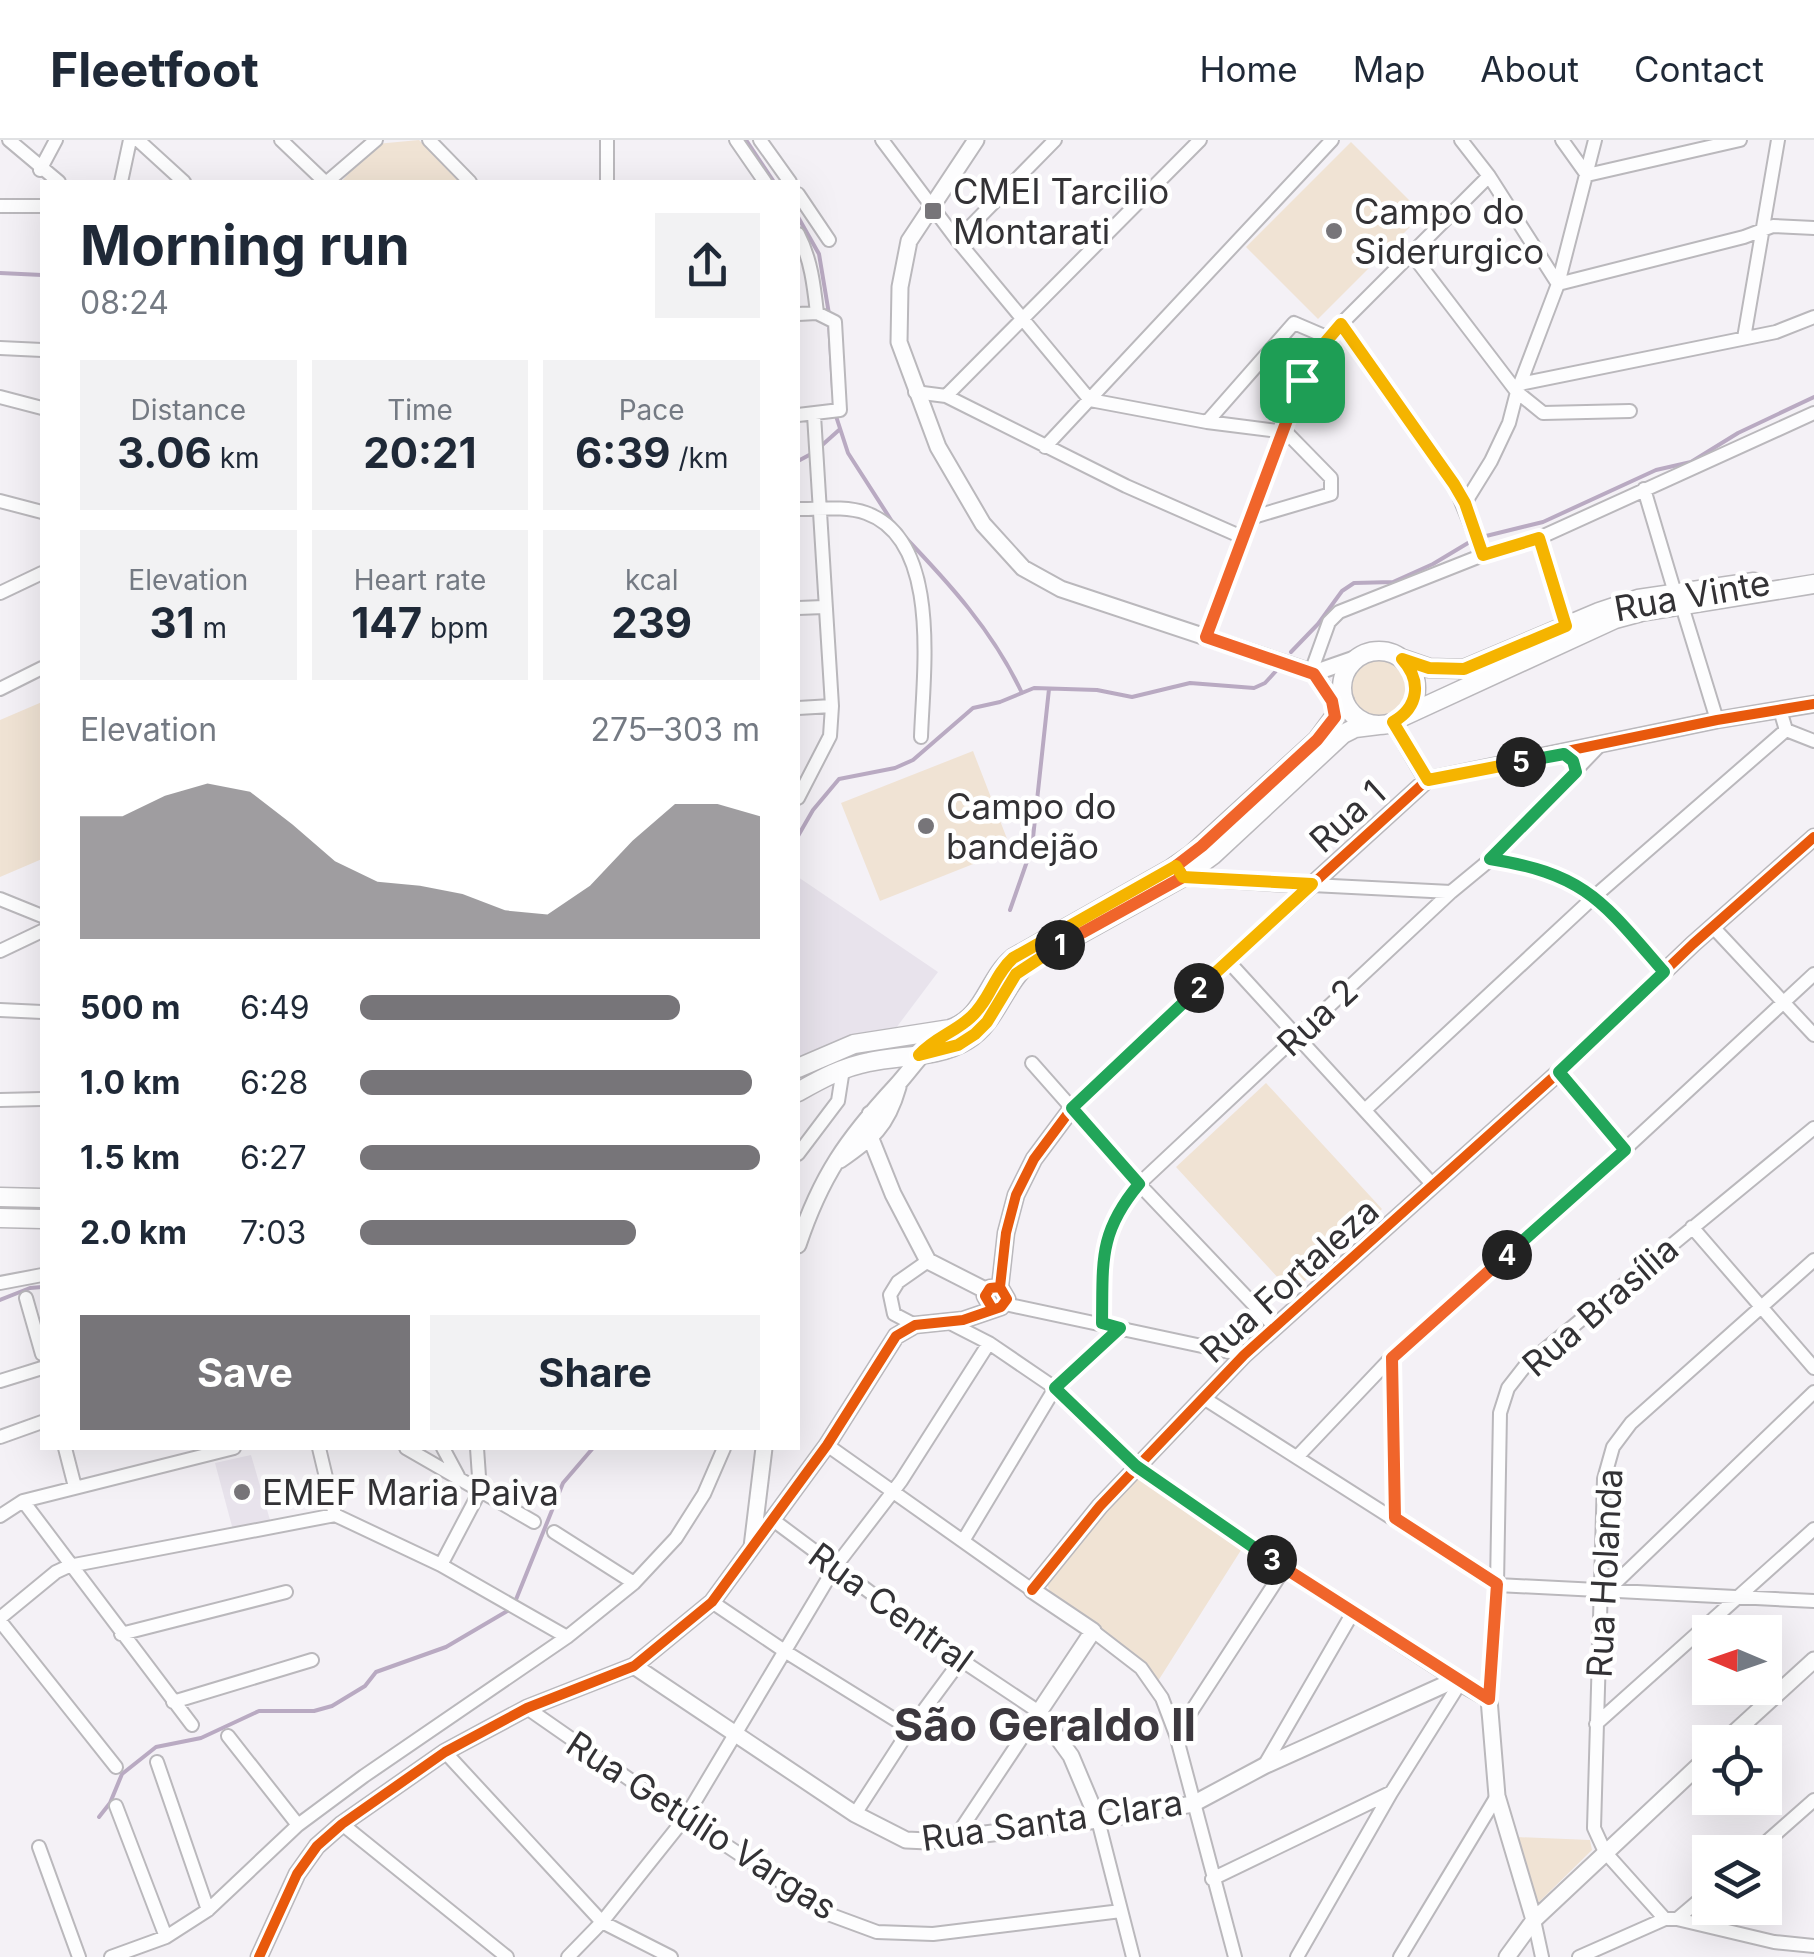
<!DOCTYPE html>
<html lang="en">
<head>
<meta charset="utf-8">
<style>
	:root { --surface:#fff; --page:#f2f2f3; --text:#1f2937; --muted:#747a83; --line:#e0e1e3; --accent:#777579 }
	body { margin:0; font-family:Inter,sans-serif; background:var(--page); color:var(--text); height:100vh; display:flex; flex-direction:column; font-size:38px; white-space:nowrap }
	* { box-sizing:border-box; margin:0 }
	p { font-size:32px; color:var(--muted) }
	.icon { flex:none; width:55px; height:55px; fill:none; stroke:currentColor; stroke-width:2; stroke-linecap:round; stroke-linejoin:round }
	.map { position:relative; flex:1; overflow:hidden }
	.details { position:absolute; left:40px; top:40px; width:760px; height:1270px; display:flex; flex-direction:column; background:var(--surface); border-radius:0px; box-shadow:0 10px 40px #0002 }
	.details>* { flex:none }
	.needle { width:65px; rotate:272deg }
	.tools { position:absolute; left:1692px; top:1475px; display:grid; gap:20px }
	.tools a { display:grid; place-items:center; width:90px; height:90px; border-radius:0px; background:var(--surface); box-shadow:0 10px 40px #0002; font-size:50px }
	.pin { position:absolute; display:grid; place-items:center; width:85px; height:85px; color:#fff; margin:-42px; border-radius:20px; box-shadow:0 5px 15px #0006 }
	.km { position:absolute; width:50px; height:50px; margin:-25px; border-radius:50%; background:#222; color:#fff; font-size:28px; line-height:50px; text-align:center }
	.round { display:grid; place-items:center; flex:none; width:105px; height:105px; border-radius:0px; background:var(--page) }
	.headline { display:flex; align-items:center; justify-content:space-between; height:170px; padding:0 40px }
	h1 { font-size:55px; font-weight:700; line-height:75px }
	.figures { display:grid; grid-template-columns:repeat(3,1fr); gap:15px; height:170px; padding:10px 40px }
	.figures div { display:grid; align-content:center; border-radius:0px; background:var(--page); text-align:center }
	.figures b { font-size:42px; font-weight:700 }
	.figures small { font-size:28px; font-weight:400 }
	.figures p { font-size:28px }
	.chart { height:280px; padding:20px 40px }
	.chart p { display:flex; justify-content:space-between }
	.chart svg { width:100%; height:180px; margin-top:10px; fill:var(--accent); opacity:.7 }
	.button { display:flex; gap:20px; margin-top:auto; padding:20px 40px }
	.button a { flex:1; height:115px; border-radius:0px; background:var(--accent); color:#fff; font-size:40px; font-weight:700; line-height:115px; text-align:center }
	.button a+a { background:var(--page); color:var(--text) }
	ul { padding:0 40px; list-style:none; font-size:32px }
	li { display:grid; grid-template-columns:160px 120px 1fr; align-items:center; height:75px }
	li i { height:25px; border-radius:12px; background:var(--accent) }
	header { display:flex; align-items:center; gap:60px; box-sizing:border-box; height:140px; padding:0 50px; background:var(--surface); border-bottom:2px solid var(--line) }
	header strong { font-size:48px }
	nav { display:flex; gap:55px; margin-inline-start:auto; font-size:35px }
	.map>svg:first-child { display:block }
	.built { fill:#e8e3ec }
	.green { fill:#f0e3d4 }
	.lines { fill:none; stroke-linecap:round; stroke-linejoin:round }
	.stream { stroke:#b9aac2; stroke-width:4 }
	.minor-casing { stroke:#bab8bc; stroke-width:16 }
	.tertiary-casing { stroke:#bab8bc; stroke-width:19 }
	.secondary-casing { stroke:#bab8bc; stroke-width:21 }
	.minor { stroke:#fdfdfe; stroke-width:12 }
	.tertiary { stroke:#fdfdfe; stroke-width:15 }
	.secondary { stroke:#fdfdfe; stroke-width:18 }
	.cycleway-casing { stroke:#fff; stroke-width:16 }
	.cycleway { stroke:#e8590c; stroke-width:10 }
	.split-1-casing { stroke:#fff; stroke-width:20 }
	.split-2-casing { stroke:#fff; stroke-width:20 }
	.split-3-casing { stroke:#fff; stroke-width:20 }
	.split-4-casing { stroke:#fff; stroke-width:20 }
	.split-5-casing { stroke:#fff; stroke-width:20 }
	.split-6-casing { stroke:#fff; stroke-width:20 }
	.split-1 { stroke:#f0652b; stroke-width:12 }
	.split-2 { stroke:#f5b400; stroke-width:12 }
	.split-3 { stroke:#22a559; stroke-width:12 }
	.split-4 { stroke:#f0652b; stroke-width:12 }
	.split-5 { stroke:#22a559; stroke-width:12 }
	.split-6 { stroke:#f5b400; stroke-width:12 }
	.poi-dot { fill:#777579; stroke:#fff; stroke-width:4 }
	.labels { text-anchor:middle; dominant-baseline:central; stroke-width:9; stroke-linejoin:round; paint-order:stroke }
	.poi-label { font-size:35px; fill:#333235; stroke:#fff; text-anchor:start }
	.street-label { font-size:35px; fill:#333235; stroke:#fff }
	.district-label { font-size:45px; font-weight:bold; fill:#3c383e; stroke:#fff }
</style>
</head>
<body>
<header>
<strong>Fleetfoot</strong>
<nav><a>Home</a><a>Map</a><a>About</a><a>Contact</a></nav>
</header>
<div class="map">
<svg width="1814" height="1817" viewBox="0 0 1814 1817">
	<rect width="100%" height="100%" fill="#f4f1f6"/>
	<path class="built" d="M798,737L938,832L893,892L798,926Z
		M251,1315L270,1380L233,1390L215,1323Z"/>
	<path class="green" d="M419,0L462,42H341L376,4Z
		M1351,2L1423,74L1318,179L1246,107Z
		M1348 547a32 32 0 1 1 64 0a32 32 0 1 1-64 0Z
		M42,562V719L0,737V580Z
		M973,611L1011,709L880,761L841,663Z
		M1266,943L1382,1069L1292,1153L1176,1027Z
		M1137,1337L1243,1407L1158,1541L1150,1531L1051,1455L1046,1441L1049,1431Z
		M1516,1697L1590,1700L1592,1710L1536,1765Z"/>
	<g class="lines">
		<path class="stream" d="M746,0L774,42
			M798,77L819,114L829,174
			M0,133L42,135
			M829,183L833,249
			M835,273L848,313L893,383
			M820,307L839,290
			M798,321L813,313
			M902,394C949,443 993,491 1022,553
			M1482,397L1543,382L1656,330L1691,322L1738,293L1814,257
			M1291,512L1318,484L1342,451L1354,443L1393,442L1433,424L1473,400
			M798,696L813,670L839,639L895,628L913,620L973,568L1000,562L1034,548L1097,550L1132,557L1190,543L1254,548L1265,543L1276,531
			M1010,770L1032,707L1049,549
			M0,1160L30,1148L42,1147
			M515,1462L563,1343L593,1308
			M99,1677L110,1663L122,1634L156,1607L201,1598L259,1571H314L332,1566L365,1546L376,1532L446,1507L509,1470"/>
		<defs>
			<path id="minor" d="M9,0L59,42
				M138,0L184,42
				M281,0L325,42
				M429,0L470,42
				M607,0V42
				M736,0L765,42
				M760,0L790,42
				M882,0L957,100L1090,260L1207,282L1286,292L1331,338V354L1250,378
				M1461,0L1489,36L1558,144
				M1562,0L1587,35L1740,0
				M40,30L56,0
				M121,42L130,0
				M327,42L376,0
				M798,54L829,100
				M0,66H42
				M798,94C811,119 814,146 817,173
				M957,100L1055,0
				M1411,113L1517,252L1543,273L1630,271
				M1558,144L1744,97L1773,86L1814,88
				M798,174L817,173L835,182L840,270L798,275
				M1341,184L1454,344L1483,415
				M1744,198L1778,0
				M0,208L42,210
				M1520,244L1776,192L1814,177
				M915,252L946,256L1126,346L1242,397
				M946,256L1200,0
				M0,257L42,268
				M1207,282L1294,183L1329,198
				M1045,307L1332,0
				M1644,349L1675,453
				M0,361L42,372
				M1465,363L1491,321L1509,283L1517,252L1558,144L1595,0
				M798,369C819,369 846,366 866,373C942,400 923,534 921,597
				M1539,398L1566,486
				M0,453L42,433
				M1682,466L1717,580
				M798,468L824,467
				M1206,497L1311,222L1341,184L1489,36
				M1311,532L1329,482L1339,472L1483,415L1539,398L1814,273
				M0,549L42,528
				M798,568L832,566
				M1780,570L1786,590L1814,601
				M798,658L830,596L832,566L814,275
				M1491,719C1586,734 1603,762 1664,832
				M1312,745L1451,752
				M0,759L42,776
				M1713,787L1814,895
				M0,811L42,791
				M1228,821L1433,1045
				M0,870L42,872
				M1032,923L1139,1044L1275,1187
				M1559,932L1625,1009
				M0,960L42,959
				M1366,969L1595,756L1786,590
				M798,1014L838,961L843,929
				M1692,1087L1814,1228
				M0,1143L42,1135
				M26,1158L42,1214
				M1005,1164L1244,1215
				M948,1182L989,1203L1055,1248L1136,1326L1284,1429L1455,1540
				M1102,1183C1103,1122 1098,1093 1139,1044L1451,752L1491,719L1600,605
				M915,1185L894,1174L890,1155L898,1142L928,1121
				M1391,1218L1395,1377
				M0,1241L42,1228
				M1202,1257L1497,1445L1814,1461
				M0,1297L42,1282
				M827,1305L1032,1450
				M65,1308L75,1347
				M319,1308L335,1375L441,1425L567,1497
				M406,1308L534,1382
				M443,1308L458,1336
				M1297,1317L1391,1218L1625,1009L1814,834
				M23,1361L192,1585
				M0,1376L23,1361L234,1308
				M773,1380L961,1520L1039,1572L955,1698
				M554,1392L634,1443
				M963,1401L1055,1248L1120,1189
				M441,1425L480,1351L477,1308
				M1606,1452L1814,1252
				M712,1462L786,1512L910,1589
				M0,1478L56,1432L69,1426L335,1375
				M0,1481L116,1627
				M1093,1491L1141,1528L1162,1558L1176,1595L1235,1817
				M121,1494L286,1452
				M1489,1559L1497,1445L1500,1273L1508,1248L1526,1225L1814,988
				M173,1562L312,1520
				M527,1568L685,1678L831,1775L877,1792L933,1794L1121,1771
				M1596,1584L1814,1389
				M1176,1595L1284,1429
				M228,1596L298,1685
				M445,1612L602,1782L671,1817
				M157,1622L208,1770
				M1264,1626L1352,1474
				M116,1666L166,1797
				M855,1674L910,1589L961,1520
				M1098,1680L1133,1817
				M342,1684L507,1817
				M39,1707L79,1817
				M1755,1712L1814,1660
				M1212,1739L1390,1653
				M1665,1779L1605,1712L1594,1688L1604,1339L1613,1307L1631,1283L1814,1120
				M1677,1779L1774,1802L1814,1806
				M1534,1780L1542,1817
				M111,1817L166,1797L208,1770L298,1685L364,1636L567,1497L634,1443L676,1398L704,1354L724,1308
				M568,1817L602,1782L685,1678L835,1427L901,1341L989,1203
				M1297,1817L1391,1653L1460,1543
				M1400,1817L1497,1656
				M1579,1817L1665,1779H1677L1710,1751"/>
			<path id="tertiary" d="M976,0L909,101L900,147L899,202L938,307L983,384L1023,428L1061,449L1314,533L1357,518
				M1314,533L1328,554L1343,557
				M1393,582L1427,640
				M1565,614L1573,621L1576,632
				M1180,732L1183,737L1312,745
				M870,974L871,999L893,1054L928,1121L987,1151
				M840,1020C872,998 887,986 898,947
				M798,1105C821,1036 847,999 896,946C915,925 925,906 950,891
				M1000,1147L1006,1093L1016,1055L1034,1019L1072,968L1228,821L1427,640L1717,580L1814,564
				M752,1407L764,1308
				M634,1526L855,1674L906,1700L928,1701L1098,1680L1193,1664L1264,1626L1455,1540L1489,1559L1497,1656L1534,1780
				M1724,1602L1814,1520
				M1098,1680L1071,1616L1039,1572L1093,1491L1032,1450L1100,1366L1244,1215L1559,932L1693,804L1814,697
				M259,1817L297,1734L317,1706L342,1684L445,1612L527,1568L634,1526L712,1462L827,1305L896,1196L915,1185L963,1180L1001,1167L1007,1159L1000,1147L990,1148L985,1156L992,1168
				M1507,1817L1534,1780L1710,1615"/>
			<path id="secondary" d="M1342 548a37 37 0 1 1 74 0a37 37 0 1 1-74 0Z
				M1403,519L1429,528L1464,529L1599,472L1638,459L1754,442
				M1402,577L1615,479L1641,472L1814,444
				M798,928L854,904L950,889C985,877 987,840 1013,818L1169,730L1192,714L1317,600L1345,562
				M798,952C821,939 843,927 869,922C901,915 938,918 967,900C997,882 1003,844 1030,822L1183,737L1213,715L1343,594L1355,588L1379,585
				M0,1057L42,1058
				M0,1078L42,1079"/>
		</defs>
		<use href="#minor" class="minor-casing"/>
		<use href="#tertiary" class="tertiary-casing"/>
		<use href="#secondary" class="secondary-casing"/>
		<use href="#minor" class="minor"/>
		<use href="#tertiary" class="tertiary"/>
		<use href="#secondary" class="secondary"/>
		<defs>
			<path id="cycleway" d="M1000,1147L1006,1093L1016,1055L1034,1019L1072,968L1228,821L1427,640L1717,580L1814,564
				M1032,1450L1100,1366L1244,1215L1559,932L1693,804L1814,697
				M259,1817L297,1734L317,1706L342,1684L445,1612L527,1568L634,1526L712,1462L827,1305L896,1196L915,1185L963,1180L1001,1167L1007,1159L1000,1147L990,1148L985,1156L992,1168"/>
		</defs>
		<use href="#cycleway" class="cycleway-casing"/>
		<use href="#cycleway" class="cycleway"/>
	</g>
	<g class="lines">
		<defs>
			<path id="split-1" d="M1060,805L1183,737L1176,726L1202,706L1317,600L1335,577L1332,561L1314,534L1206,497L1302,240"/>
			<path id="split-2" d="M1060,805L1016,834L987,882L975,894L958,905L919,915C934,898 955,892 971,877C990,860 994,835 1013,818L1176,726L1183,737L1312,744L1199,848"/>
			<path id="split-3" d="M1199,848L1072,968L1139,1044C1098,1093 1103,1122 1102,1183L1120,1188L1055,1248L1136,1326L1272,1420"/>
			<path id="split-4" d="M1272,1420L1489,1559L1497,1444L1395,1378L1392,1218L1507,1115"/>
			<path id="split-5" d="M1507,1115L1625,1010L1559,932L1664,832C1603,762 1586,734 1490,719L1576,632L1573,621L1564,614L1521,622"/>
			<path id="split-6" d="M1302,240L1323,205L1341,184L1454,344L1465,363L1483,415L1539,398L1566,486L1464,529L1429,528L1402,519C1422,541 1419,567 1393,582L1428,640L1521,622"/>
		</defs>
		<use href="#split-1" class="split-1-casing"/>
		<use href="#split-2" class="split-2-casing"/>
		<use href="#split-3" class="split-3-casing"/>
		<use href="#split-4" class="split-4-casing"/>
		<use href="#split-5" class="split-5-casing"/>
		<use href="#split-6" class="split-6-casing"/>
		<use href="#split-1" class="split-1"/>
		<use href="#split-2" class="split-2"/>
		<use href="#split-3" class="split-3"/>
		<use href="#split-4" class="split-4"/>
		<use href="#split-5" class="split-5"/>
		<use href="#split-6" class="split-6"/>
	</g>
	<g class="poi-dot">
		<rect x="923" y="61" width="20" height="20" rx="5"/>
		<circle cx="1334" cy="91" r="10"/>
		<circle cx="926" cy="686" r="10"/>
		<circle cx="242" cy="1352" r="10"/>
	</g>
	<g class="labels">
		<g class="poi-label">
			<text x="953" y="51">CMEI Tarcilio<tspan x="953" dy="40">Montarati</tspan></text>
			<text x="1354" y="71">Campo do<tspan x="1354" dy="40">Siderurgico</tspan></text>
			<text x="946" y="666">Campo do<tspan x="946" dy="40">bandejão</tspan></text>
			<text x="262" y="1352">EMEF Maria Paiva</text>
		</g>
		<g class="street-label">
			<text transform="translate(1692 455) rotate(-10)">Rua Vinte</text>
			<text transform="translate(1347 676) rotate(-42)">Rua 1</text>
			<text transform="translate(1317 877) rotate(-43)">Rua 2</text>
			<text transform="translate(1289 1140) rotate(-42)">Rua Fortaleza</text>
			<text transform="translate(1600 1166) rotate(-41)">Rua Brasília</text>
			<text transform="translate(1604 1433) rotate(-87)">Rua Holanda</text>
			<text transform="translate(891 1467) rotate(36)">Rua Central</text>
			<text transform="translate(1052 1680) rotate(-8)">Rua Santa Clara</text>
			<text transform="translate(702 1685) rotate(33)">Rua Getúlio Vargas</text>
		</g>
		<g class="district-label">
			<text x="1045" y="1584">São Geraldo II</text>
		</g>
	</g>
</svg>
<div class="tools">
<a><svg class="needle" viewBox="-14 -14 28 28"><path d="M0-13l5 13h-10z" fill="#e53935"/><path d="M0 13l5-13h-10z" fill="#747a83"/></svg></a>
<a><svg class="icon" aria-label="locate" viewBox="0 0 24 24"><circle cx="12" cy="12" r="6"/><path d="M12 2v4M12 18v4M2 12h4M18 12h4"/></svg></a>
<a><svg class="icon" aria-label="layers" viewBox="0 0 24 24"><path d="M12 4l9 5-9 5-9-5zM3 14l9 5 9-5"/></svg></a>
</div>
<div class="pin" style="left:1302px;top:240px;background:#1e9e55"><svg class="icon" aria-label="arrive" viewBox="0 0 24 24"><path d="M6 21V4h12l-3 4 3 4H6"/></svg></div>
<b class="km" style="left:1060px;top:805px">1</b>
<b class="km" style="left:1199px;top:848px">2</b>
<b class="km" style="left:1272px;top:1420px">3</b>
<b class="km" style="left:1507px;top:1115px">4</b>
<b class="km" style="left:1521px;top:622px">5</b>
<section class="details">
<div class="headline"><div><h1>Morning run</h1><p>08:24</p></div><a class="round"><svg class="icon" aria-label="share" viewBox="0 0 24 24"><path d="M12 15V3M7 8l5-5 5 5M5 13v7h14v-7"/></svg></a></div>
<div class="figures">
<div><p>Distance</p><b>3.06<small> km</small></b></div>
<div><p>Time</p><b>20:21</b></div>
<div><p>Pace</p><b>6:39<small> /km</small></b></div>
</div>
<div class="figures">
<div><p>Elevation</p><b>31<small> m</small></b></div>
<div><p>Heart rate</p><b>147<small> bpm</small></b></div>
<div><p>kcal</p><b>239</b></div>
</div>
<div class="chart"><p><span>Elevation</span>275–303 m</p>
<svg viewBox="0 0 160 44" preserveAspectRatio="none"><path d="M0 44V14L10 14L20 9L30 6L40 8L50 16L60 25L70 30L80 31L90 33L100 37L110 38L120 31L130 20L140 11L150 11L160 14V44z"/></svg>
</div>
<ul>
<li><b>500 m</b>6:49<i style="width:80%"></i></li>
<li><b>1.0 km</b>6:28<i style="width:98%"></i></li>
<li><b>1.5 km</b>6:27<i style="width:100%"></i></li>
<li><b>2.0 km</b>7:03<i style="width:69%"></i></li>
</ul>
<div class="button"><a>Save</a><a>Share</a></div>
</section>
</div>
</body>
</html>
